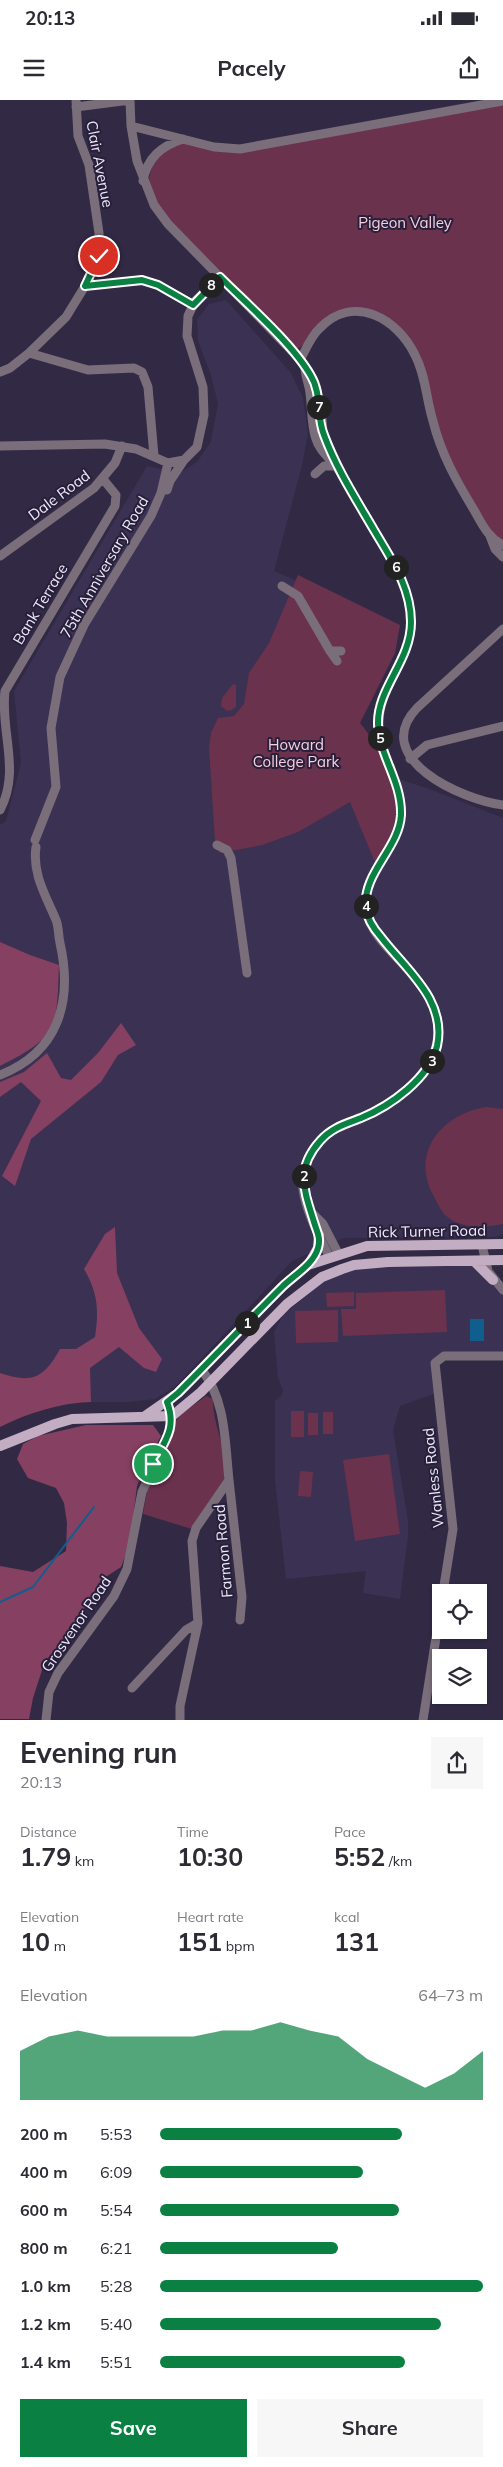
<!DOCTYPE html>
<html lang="en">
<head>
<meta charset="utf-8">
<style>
	:root { --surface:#fff; --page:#f7f7f7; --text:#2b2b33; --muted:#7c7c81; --accent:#0b8043 }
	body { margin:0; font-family:Mulish,sans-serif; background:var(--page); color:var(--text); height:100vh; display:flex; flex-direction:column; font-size:19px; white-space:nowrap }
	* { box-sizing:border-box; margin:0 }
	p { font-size:16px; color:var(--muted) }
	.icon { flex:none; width:28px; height:28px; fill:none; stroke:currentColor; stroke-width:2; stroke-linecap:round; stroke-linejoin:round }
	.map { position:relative; height:1620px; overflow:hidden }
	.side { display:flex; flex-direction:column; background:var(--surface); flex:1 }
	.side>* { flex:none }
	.controls { position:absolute; left:432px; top:1484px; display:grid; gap:10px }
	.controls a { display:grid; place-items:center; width:55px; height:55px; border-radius:0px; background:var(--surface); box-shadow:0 1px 4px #0004; font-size:25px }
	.pin { position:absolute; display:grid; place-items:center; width:42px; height:42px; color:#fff; margin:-21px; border:2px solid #fff; border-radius:50%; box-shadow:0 1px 5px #0007 }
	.km { position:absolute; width:25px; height:25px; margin:-12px; border-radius:50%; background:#222; color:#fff; font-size:14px; line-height:25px; text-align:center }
	.round { display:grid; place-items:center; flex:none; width:52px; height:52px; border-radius:0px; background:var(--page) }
	.head { display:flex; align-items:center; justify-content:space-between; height:85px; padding:0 20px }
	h1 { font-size:28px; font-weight:700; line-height:38px }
	.metrics { display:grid; grid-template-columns:repeat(3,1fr); gap:8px; height:85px; padding:5px 20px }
	.metrics div { display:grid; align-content:center }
	.metrics b { font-size:25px; font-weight:700 }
	.metrics small { font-size:14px; font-weight:400 }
	.metrics p { font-size:14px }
	.chart { height:140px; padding:10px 20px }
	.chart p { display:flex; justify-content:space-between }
	.chart svg { width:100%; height:90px; margin-top:5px; fill:var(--accent); opacity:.7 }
	.action { display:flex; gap:10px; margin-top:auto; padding:10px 20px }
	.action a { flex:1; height:58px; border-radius:0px; background:var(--accent); color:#fff; font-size:20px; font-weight:700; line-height:58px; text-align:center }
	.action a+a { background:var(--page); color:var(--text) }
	ul { padding:0 20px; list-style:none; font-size:16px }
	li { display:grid; grid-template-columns:80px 60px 1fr; align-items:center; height:38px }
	li i { height:12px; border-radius:6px; background:var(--accent) }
	.status { display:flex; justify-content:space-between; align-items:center; height:35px; padding:0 25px; background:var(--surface); direction:ltr }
	.status svg { height:14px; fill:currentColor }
	header { display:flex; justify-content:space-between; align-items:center; height:65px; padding:0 20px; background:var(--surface); font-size:22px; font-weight:700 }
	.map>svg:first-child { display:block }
	.built { fill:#3b3152 }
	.green { fill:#6b324d }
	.forest { fill:#864061 }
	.water { fill:#0f5e8e }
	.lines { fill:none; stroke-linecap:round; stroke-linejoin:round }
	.stream { stroke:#0f5e8e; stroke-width:2 }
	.minor { stroke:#796e7a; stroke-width:9 }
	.major { stroke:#c2adc3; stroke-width:10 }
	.route-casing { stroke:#fff; stroke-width:10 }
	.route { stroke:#0b8043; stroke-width:6 }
	.labels { text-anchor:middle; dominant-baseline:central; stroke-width:4; stroke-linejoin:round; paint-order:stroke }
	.street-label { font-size:15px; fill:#ede9fa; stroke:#28203a }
	.park-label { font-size:15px; fill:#f8cdde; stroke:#28203a }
</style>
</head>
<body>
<div class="status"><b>20:13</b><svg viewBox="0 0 49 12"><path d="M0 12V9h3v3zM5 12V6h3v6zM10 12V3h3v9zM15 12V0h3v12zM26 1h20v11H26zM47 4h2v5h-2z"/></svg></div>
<header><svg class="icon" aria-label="menu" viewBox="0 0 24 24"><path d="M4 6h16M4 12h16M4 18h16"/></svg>Pacely<svg class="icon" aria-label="share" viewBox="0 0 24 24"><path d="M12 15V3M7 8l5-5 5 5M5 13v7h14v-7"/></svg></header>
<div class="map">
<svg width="503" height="1620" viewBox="0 0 503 1620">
	<rect width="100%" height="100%" fill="#322a45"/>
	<path class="built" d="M226,200L291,273L303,298L308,334L302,365L274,471L400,525L395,553L360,623L377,644L393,677L432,690L503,718V1134L495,1137L344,1138L292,1161L176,1286L155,1299L129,1302H73L24,1315L0,1327V725L6,721L21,663L14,591L147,366L180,373L197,362L211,341L218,304L211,275L198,241L197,220L209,204Z
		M486,1163L503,1186V1253L438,1256L436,1293L400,1306L393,1330L408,1421V1436L400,1499L363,1493L366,1471L286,1479L275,1380V1301L282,1295L283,1290L278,1278L274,1232L283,1215L328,1178L359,1165Z"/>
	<path class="green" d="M503,5V450L489,438L455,380L427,296L404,238L367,214L343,216L315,233L293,254L154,108L149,78L155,57L182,42L228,52Z
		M298,475L400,525L395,553L360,623C400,673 410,710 377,767L350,702L298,732L262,745L220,753L215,741L209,648L211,633L218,618L234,616L244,604L249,573L269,543Z
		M233,584L236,585V607L232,610L227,611L221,606L222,598Z
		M486,1007L503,1009V1124C485,1128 460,1129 445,1115C440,1110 437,1101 433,1095C410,1051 443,1014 486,1007Z
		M445,1190L447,1232L343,1236L341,1209H356V1193Z
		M354,1192V1206L327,1207L326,1193Z
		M338,1210V1242L296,1243L295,1211Z
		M206,1296L213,1299C212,1325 229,1352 225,1376C223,1392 201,1416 192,1429L143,1414L148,1384L176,1321L180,1315Z
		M291,1311H304V1337H291Z
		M323,1312H333V1334H323Z
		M308,1313H318V1335H308Z
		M389,1354L400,1434L355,1441L343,1360Z
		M300,1371L313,1372L311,1397L298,1396Z"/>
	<path class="forest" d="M0,842L30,855L59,865C58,882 59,915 50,930C39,947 17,957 0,966Z
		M121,923L136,945L118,955L101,982L31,1039L15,1086L2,1076L41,1001L21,982L0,997V982L24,972L47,953L61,978L71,980L98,953Z
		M115,1127L117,1173L139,1228L162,1259L156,1272L144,1268L119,1247L90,1268L91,1302C59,1303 28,1313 0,1327V1273C32,1284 44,1278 60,1249H76L95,1237C99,1210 98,1193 84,1169L105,1134Z
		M86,1325H153L161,1336L146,1364L137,1386L132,1426L126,1454L121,1467L101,1480L78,1519L44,1564L33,1598L29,1619H0V1466L33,1472L66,1451L67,1423L64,1403L56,1388L28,1378L17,1359L23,1344L38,1336Z"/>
	<path class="water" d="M470,1219H484V1241H470Z"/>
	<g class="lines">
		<path class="stream" d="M0,1502L33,1487L94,1407"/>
		<path class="minor" d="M130,0L131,26L137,61L154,105L168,124L292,251C299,258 307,267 311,276C320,292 325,331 322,349
			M76,7L130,0
			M131,26L214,47L240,49L503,1
			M143,81C147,58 161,46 183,39
			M85,186L142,180L158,185L193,205
			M29,253L88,270L134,268L142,272L148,287L154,356
			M300,260C306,249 311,236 320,228C354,193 398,219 415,255C426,276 426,299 433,321C441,354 457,382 474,410C482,424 488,438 503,445
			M305,267C305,276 309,284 310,293C312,307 311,325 316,339C319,351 333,361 340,372C351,389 361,408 371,425C389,455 409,484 411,519C413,558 380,584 379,621C377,656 406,684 400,721C395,753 360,777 366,811C375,854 440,878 438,932C437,968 406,994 377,1010C365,1017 352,1020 339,1026C317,1037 300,1063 303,1089C306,1112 319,1136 329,1156
			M0,272L10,268L29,253L66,217L85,186L99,156V133L89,65L78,36L76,0
			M324,335L336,362
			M0,346L105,344L136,349L168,363L184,360L197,347L204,315L203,287L187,236L188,216L195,201L220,177
			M315,374L324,366H335
			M167,390L170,381L184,360
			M490,436L495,449L503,457
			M0,456L94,388L115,363L122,346
			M282,486L298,496L330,551H341
			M503,529L417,608C369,658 462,700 503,705
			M330,551L337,561
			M410,659L427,645L503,626
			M0,710C21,671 0,631 5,591L115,406L116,395L103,379
			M35,740L56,687L51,628L60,577L84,525L151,416L161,393L168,363
			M217,745L227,750L231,758L247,873
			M0,975C59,952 73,901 60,843C58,835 59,827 56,820C46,796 32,774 36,747
			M313,1114L323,1124L338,1153
			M482,1145L488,1171L503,1190
			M229,1380L242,1497L240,1520
			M443,1492L453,1429L435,1263L444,1256H503
			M132,1588L186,1530L198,1523
			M46,1620L49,1592L58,1573L114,1496L127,1469L142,1392L170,1330L172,1316L167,1302
			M180,1620V1606L198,1523L192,1441L196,1428L229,1380C225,1343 226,1299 201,1269
			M423,1620L441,1506"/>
		<path class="major" d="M474,1161L493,1180
			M309,1164L318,1148L319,1135
			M145,1316L178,1293L282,1187L308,1165L367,1146L503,1144
			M0,1346L55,1324L72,1319L172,1316L201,1292L287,1204L322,1177L342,1169L354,1165L388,1162L503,1160"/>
	</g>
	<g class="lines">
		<defs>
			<path id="route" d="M99,156L85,186L142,180L158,185L193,205L220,177C247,204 293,244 311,276C322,294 316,316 324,335C336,368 356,399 374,430C391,459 411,487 411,522C411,561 377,588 378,624C379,656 402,681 401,715C399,749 362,773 366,808C367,819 374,829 381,837C406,870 447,900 437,946C429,979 390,1006 361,1018C345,1024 331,1028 320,1041C295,1069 304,1090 314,1122C317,1132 321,1138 318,1148C313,1165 294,1175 282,1187C247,1222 213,1258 178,1293L167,1302C177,1328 165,1341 153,1364"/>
		</defs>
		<use href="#route" class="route-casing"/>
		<use href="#route" class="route"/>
	</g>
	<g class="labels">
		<g class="street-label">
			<text transform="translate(100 64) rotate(79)">Clair Avenue</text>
			<text transform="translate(59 395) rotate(-37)">Dale Road</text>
			<text transform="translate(104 467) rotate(-60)">75th Anniversary Road</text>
			<text transform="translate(40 504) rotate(-59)">Bank Terrace</text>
			<text transform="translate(427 1131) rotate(-1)">Rick Turner Road</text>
			<text transform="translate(433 1378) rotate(-96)">Wanless Road</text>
			<text transform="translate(223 1451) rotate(-95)">Farmon Road</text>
			<text transform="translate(76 1524) rotate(-56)">Grosvenor Road</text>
		</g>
		<g class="park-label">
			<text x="405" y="122">Pigeon Valley</text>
			<text x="296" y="644">Howard<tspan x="296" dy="17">College Park</tspan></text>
		</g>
	</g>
</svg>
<div class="controls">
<a><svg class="icon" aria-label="locate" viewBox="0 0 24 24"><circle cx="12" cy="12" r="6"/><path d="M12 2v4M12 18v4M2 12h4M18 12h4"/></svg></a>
<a><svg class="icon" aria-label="layers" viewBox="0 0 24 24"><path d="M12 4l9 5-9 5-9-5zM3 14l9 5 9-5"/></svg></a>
</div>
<div class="pin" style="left:153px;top:1364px;background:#1e9e55"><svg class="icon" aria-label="arrive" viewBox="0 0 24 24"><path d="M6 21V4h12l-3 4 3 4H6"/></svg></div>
<div class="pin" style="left:99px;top:156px;background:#d93025"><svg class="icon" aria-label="check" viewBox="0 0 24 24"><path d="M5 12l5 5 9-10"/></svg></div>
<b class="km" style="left:247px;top:1223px">1</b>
<b class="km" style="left:304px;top:1076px">2</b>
<b class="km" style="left:432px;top:961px">3</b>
<b class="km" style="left:366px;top:806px">4</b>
<b class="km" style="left:380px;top:638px">5</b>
<b class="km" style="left:396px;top:467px">6</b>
<b class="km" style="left:319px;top:307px">7</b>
<b class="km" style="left:211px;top:185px">8</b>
</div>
<section class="side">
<div class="head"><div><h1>Evening run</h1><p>20:13</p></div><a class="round"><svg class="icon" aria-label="share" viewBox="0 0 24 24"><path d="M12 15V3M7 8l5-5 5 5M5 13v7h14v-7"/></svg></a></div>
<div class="metrics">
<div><p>Distance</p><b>1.79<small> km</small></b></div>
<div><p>Time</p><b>10:30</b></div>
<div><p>Pace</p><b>5:52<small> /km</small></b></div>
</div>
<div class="metrics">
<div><p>Elevation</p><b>10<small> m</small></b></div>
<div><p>Heart rate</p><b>151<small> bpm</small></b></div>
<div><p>kcal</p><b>131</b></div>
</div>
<div class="chart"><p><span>Elevation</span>64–73 m</p>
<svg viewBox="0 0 160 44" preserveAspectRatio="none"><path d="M0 44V20L10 13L20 10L30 13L40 13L50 13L60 13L70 10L80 10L90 6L100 10L110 13L120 24L130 31L140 38L150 31L160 20V44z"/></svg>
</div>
<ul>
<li><b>200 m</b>5:53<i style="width:75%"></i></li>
<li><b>400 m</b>6:09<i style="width:63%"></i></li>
<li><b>600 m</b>5:54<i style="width:74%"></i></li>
<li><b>800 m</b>6:21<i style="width:55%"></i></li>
<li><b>1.0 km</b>5:28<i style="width:100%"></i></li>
<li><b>1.2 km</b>5:40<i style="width:87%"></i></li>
<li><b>1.4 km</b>5:51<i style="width:76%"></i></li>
</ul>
<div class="action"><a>Save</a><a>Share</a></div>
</section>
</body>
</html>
